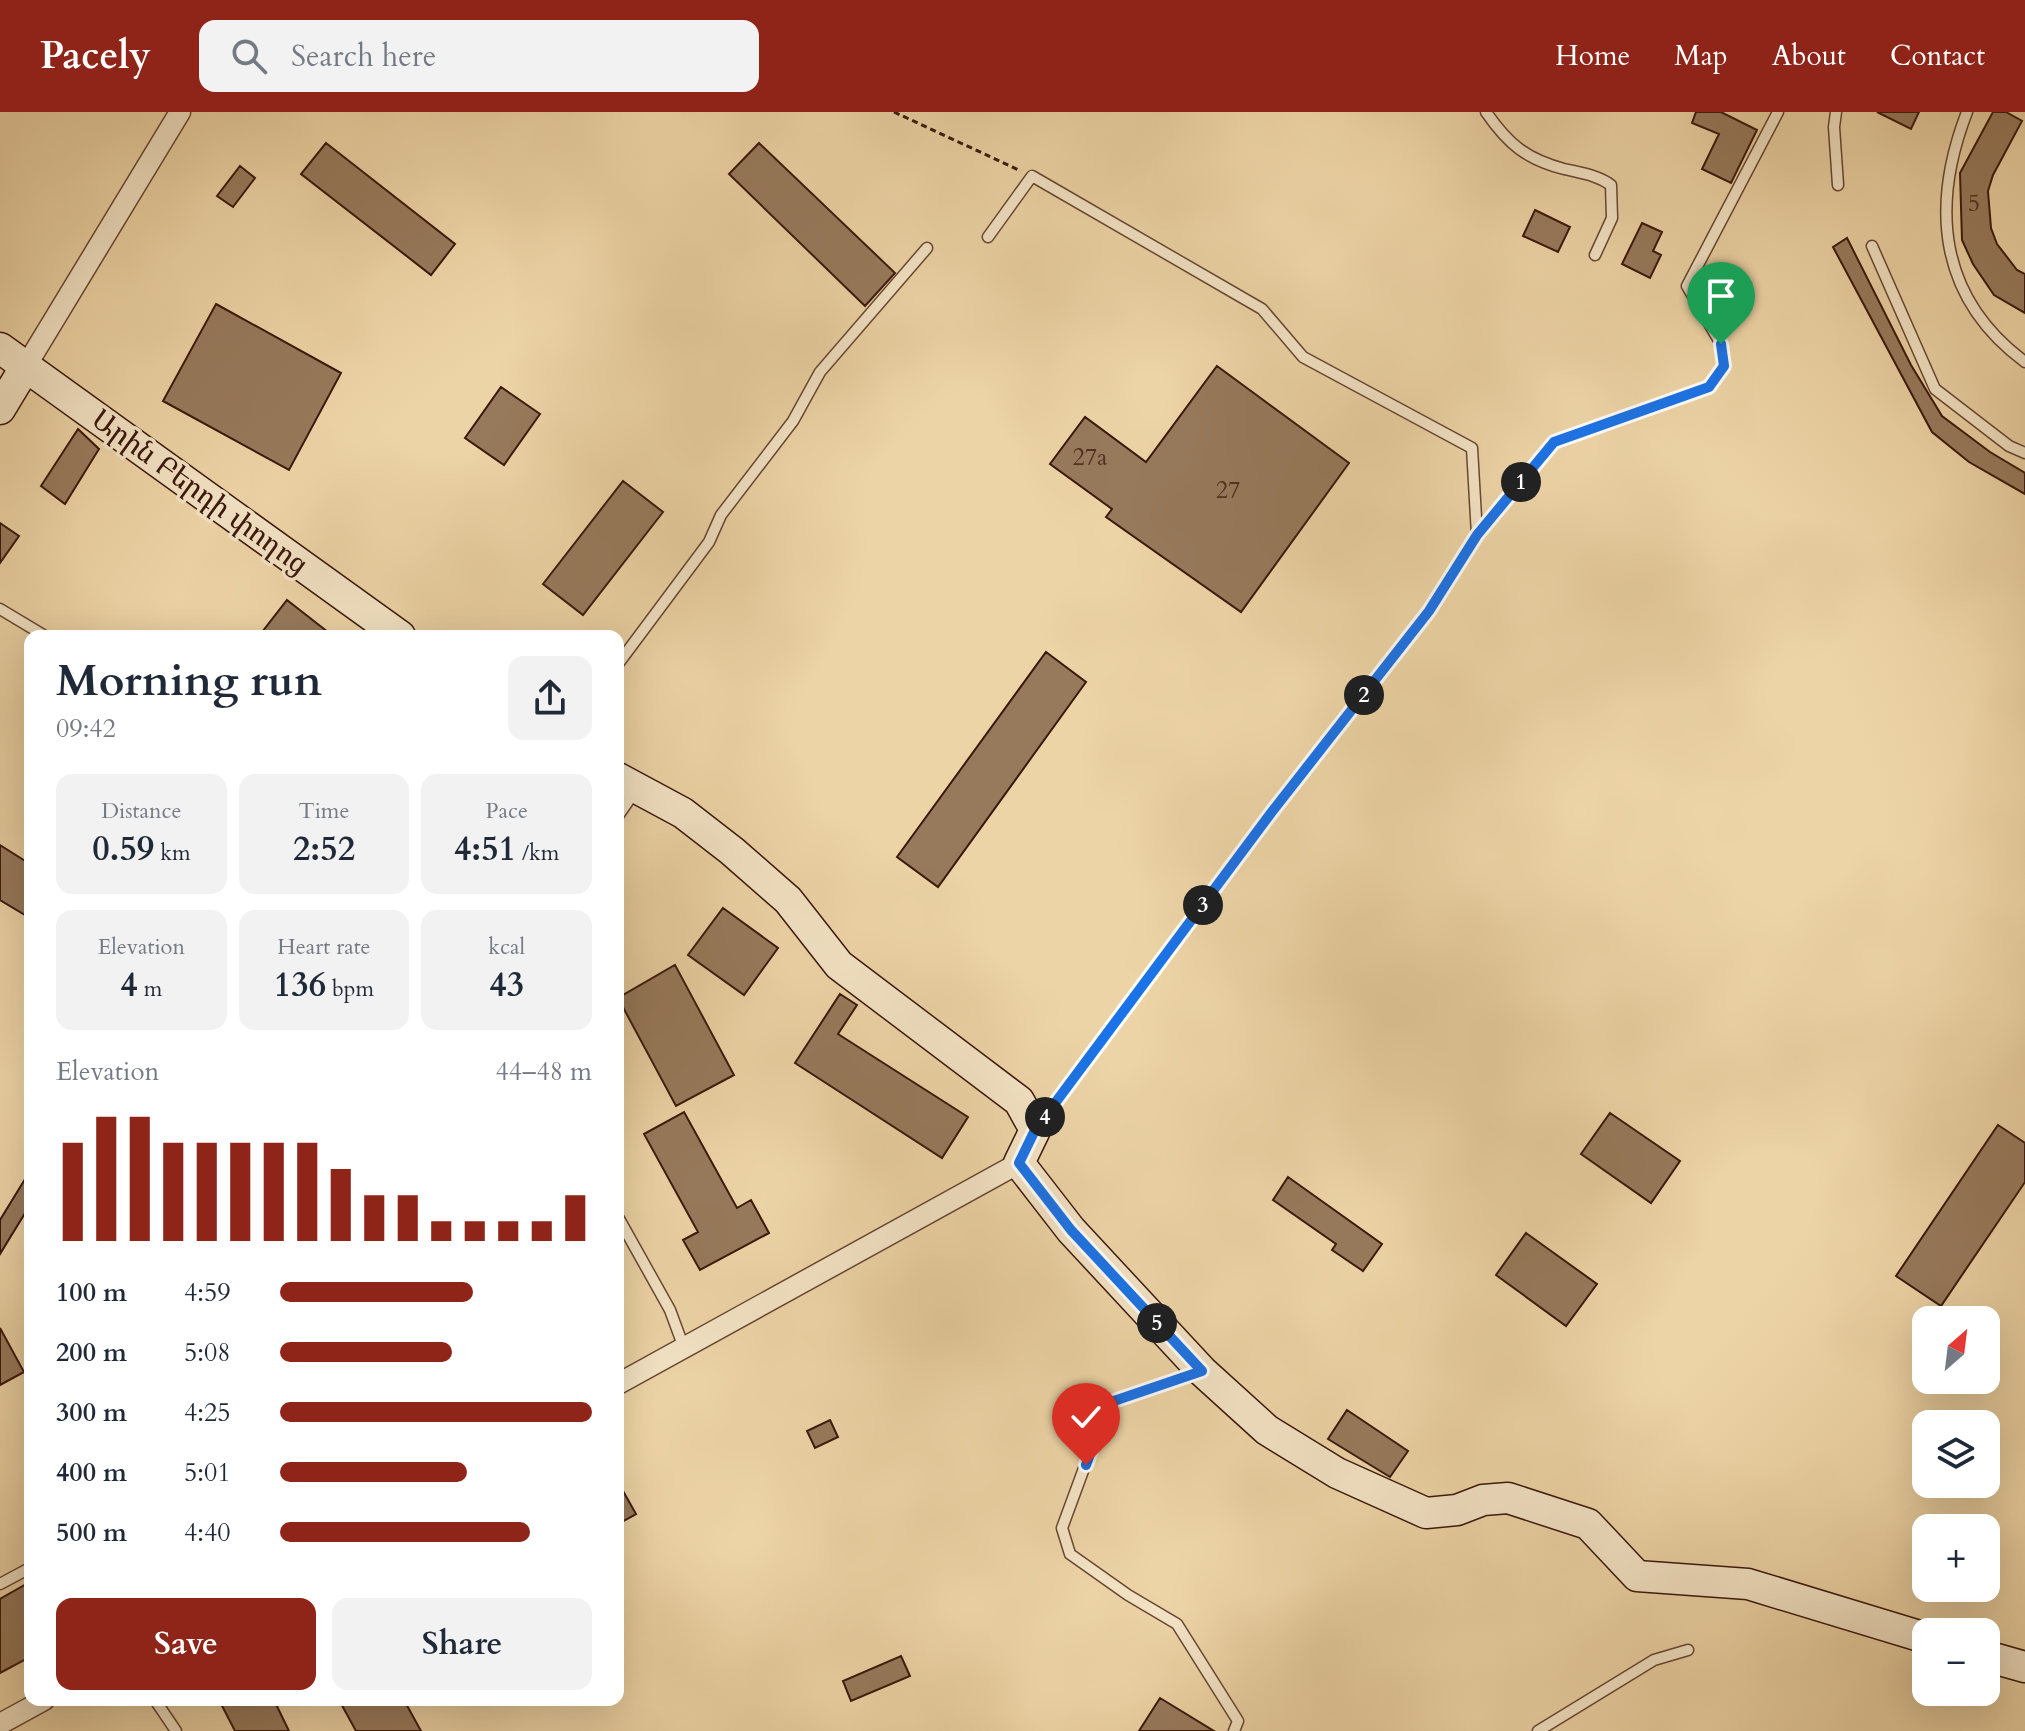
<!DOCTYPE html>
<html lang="en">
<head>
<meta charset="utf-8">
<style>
	:root { --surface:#fff; --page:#f2f2f3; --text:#1f2937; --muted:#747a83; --accent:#8f2418 }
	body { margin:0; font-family:Cardo,"Noto Serif Armenian",serif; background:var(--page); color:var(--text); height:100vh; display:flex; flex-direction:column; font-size:30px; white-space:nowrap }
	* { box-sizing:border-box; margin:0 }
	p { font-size:26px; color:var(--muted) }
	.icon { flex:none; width:44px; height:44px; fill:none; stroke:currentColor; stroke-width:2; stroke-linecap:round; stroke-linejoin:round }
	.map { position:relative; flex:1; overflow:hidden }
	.side { position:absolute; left:24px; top:518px; width:600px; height:1076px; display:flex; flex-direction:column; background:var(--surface); border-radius:16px; box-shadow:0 8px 32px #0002 }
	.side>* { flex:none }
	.needle { width:52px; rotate:28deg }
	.controls { position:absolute; left:1912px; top:1194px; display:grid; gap:16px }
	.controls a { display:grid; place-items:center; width:88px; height:88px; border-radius:16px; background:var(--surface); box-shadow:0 8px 32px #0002; font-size:40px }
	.pin { position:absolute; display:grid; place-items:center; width:68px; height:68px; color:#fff; margin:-82px -34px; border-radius:50% 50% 50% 0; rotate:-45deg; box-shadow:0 0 8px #0007 }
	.pin .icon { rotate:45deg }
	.km { position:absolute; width:40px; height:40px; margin:-20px; border-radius:50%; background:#222; color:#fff; font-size:22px; line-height:40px; text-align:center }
	.round { display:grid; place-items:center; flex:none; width:84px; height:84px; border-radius:16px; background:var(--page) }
	.headline { display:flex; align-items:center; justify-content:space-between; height:136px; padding:0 32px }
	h1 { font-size:44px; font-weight:700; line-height:60px }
	.figures { display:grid; grid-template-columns:repeat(3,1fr); gap:12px; height:136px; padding:8px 32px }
	.figures div { display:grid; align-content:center; border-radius:16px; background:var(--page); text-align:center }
	.figures b { font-size:34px; font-weight:700 }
	.figures small { font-size:22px; font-weight:400 }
	.figures p { font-size:22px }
	.chart { height:224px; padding:16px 32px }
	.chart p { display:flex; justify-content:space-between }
	.chart svg { width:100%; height:144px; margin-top:8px; stroke:var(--accent); stroke-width:6 }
	.primary-button { display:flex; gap:16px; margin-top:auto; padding:16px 32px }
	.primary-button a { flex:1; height:92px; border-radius:16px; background:var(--accent); color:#fff; font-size:32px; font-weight:700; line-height:92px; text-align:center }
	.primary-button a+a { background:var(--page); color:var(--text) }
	ul { padding:0 32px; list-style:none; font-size:26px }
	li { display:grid; grid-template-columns:128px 96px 1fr; align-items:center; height:60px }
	li i { height:20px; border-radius:10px; background:var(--accent) }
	header { display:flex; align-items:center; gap:48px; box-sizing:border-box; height:112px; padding:0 40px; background:var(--accent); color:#fff }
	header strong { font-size:38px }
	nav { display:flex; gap:44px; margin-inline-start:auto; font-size:28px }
	.search { width:560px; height:72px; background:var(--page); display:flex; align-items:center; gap:20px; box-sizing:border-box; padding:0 28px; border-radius:16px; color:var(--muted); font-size:30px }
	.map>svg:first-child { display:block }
	.building { fill:#977a5c; stroke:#3a180c; stroke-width:2 }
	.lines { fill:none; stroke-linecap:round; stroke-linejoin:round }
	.lane-casing { stroke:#674732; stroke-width:13 }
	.street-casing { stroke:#674732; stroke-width:23 }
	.secondary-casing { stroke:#3a180c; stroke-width:33 }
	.path { stroke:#3a180c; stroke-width:3; stroke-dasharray:6 4; stroke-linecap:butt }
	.lane { stroke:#f3e3c5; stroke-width:10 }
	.street { stroke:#f3e3c5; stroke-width:20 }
	.secondary { stroke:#f3e3c5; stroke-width:30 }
	.route-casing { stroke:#fff; stroke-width:16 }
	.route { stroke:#1a73e8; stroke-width:10 }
	.labels { text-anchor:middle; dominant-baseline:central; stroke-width:7; stroke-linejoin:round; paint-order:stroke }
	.number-label { font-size:24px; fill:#513020 }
	.street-label { font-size:28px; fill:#3a180c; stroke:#f3e3c5 }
</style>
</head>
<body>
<header>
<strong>Pacely</strong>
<div class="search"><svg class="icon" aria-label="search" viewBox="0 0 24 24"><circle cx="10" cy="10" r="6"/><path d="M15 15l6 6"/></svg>Search here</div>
<nav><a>Home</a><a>Map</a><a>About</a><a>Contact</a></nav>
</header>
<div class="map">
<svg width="2025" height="1619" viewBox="0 0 2025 1619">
	<rect width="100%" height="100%" fill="#edd4a6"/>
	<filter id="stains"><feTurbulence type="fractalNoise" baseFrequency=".0025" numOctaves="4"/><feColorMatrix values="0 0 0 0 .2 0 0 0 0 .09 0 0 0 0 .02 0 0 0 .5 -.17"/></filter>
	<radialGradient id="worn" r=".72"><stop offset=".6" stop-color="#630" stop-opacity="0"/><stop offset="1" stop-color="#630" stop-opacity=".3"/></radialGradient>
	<path class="building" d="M1696,0H1721L1757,18L1731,71L1702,57L1719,22L1692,11Z
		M1877,0H1919L1911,17Z
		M1993,0H2006L2022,9L1993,63L1988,79L1991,116L1997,132L2017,158L2025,162V201L1994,183L1973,152L1962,128L1960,61Z
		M326,31L455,132L431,163L301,62Z
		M759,31L895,161L865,194L729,62Z
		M240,54L255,66L233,95L217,84Z
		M1535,98L1570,115L1558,140L1523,124Z
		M1642,111L1662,120L1653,139L1661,143L1650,166L1622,152Z
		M1847,126L1911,253L1942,304L1990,340L2025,361V382L1969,350L1932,320L1833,135Z
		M216,192L341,261L289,358L163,289Z
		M1217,254L1349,351L1241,500L1106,405L1112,397L1050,352L1085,305L1146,350Z
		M501,275L540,302L504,353L465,326Z
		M78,317L99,337L65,392L41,374Z
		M623,369L663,400L583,503L543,472Z
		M0,411L19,424L0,451Z
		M287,488L333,524H259Z
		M1046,540L1086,570L938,775L897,745Z
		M0,733L30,752V806L0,788Z
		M723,796L778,836L744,883L688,843Z
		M675,853L734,963L676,994L618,886Z
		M840,882L857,893L838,922L968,1005L942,1046L795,951Z
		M684,1000L737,1096L751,1088L769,1121L700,1158L683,1128L698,1120L644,1022Z
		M1610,1001L1680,1049L1651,1091L1581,1042Z
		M1998,1013L2025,1031V1070L1941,1194L1896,1164Z
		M30,1059V1093L0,1142V1108Z
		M1288,1065L1382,1132L1363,1159L1332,1138L1336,1132L1273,1088Z
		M1526,1121L1597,1172L1566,1214L1496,1163Z
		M0,1216L24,1260L0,1273Z
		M1347,1298L1408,1339L1390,1365L1328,1327Z
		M830,1308L838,1325L815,1336L807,1319Z
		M618,1370L636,1402L618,1412Z
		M30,1470V1545L0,1561V1487Z
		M901,1544L910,1564L851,1589L843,1569Z
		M1160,1586L1214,1619H1139Z
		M219,1588H274L289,1619H235Z
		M339,1588H404L421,1619H356Z"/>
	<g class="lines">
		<defs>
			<path id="lane" d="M1486,0C1508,32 1526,47 1564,57C1581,61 1597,63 1611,73L1612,106L1595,143
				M1836,0L1834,15L1838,73
				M1967,0C1930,96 1939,186 2025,250
				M988,125L1032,64L1262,197L1303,245L1472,336L1477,423
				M1872,134L1935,277L2009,334L2025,341
				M0,497L45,524
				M618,552L709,430L721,403L793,309L820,260L927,136
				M618,704L636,678
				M1039,1013L1271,701L1429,499L1477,423L1554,330L1709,275L1724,254L1721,232L1687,174L1778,0
				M618,1105L670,1198L684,1236
				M1197,1261L1108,1291L1062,1416L1070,1442L1128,1483L1177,1512L1238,1609L1234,1619
				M0,1472L30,1456
				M155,1588L176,1619
				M1538,1619L1654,1548L1688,1538"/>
			<path id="street" d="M26,254L180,0
				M618,1272L1019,1051
				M0,1612L44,1588"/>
			<path id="secondary" d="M0,236L400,524
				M0,297L26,254
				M618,666L683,701L732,739L788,788L839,853L1019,989L1035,1018L1019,1051L1071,1118L1202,1259L1267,1318L1337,1361L1426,1401L1457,1398L1483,1388L1508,1386L1588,1412L1637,1464L1748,1472L1926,1526
				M1986,1544L2025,1555"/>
		</defs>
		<use href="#lane" class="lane-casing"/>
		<use href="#street" class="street-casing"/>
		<use href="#secondary" class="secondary-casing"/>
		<path class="path" d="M894,0L1021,59"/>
		<use href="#lane" class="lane"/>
		<use href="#street" class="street"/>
		<use href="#secondary" class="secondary"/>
	</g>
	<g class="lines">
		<defs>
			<path id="route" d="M1086,1353L1108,1291L1202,1259L1071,1118L1019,1051L1035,1018L1271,701L1429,499L1477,423L1554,330L1709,275L1724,254L1721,232"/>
		</defs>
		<use href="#route" class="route-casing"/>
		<use href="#route" class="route"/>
	</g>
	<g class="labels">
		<g class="number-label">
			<text x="1974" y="91">5</text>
			<text x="1090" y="345">27a</text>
			<text x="1228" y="378">27</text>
		</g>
		<g class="street-label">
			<text transform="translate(200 380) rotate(36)">Արին Բերդի փողոց</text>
		</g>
	</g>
	<rect width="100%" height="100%" filter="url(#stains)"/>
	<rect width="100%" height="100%" fill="url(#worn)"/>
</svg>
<div class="controls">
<a><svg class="needle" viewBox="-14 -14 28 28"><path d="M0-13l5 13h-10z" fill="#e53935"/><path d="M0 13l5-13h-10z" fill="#747a83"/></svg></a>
<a><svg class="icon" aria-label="layers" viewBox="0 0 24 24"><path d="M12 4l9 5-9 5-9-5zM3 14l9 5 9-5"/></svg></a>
<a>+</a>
<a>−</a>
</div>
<div class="pin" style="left:1721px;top:232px;background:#1e9e55"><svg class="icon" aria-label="arrive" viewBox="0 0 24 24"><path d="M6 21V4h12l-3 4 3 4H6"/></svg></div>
<div class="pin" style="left:1086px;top:1353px;background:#d93025"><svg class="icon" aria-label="check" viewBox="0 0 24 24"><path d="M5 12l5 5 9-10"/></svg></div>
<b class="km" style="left:1521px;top:370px">1</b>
<b class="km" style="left:1364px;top:583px">2</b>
<b class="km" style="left:1203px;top:793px">3</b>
<b class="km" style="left:1045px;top:1005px">4</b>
<b class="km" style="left:1157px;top:1211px">5</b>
<section class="side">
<div class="headline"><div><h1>Morning run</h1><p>09:42</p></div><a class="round"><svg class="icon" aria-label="share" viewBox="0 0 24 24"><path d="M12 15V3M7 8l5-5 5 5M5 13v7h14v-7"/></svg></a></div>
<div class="figures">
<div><p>Distance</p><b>0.59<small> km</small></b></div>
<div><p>Time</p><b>2:52</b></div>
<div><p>Pace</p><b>4:51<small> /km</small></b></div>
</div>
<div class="figures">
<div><p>Elevation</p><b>4<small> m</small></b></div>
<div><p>Heart rate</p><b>136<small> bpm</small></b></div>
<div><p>kcal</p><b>43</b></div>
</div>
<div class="chart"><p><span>Elevation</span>44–48 m</p>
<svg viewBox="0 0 160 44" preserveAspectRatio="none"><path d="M5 44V14M15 44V6M25 44V6M35 44V14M45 44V14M55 44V14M65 44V14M75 44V14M85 44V22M95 44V30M105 44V30M115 44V38M125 44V38M135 44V38M145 44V38M155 44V30"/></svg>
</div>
<ul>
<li><b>100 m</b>4:59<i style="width:62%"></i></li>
<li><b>200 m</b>5:08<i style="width:55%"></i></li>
<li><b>300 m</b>4:25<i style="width:100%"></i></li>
<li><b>400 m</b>5:01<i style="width:60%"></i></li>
<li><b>500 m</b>4:40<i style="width:80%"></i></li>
</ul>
<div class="primary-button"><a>Save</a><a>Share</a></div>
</section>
</div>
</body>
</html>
